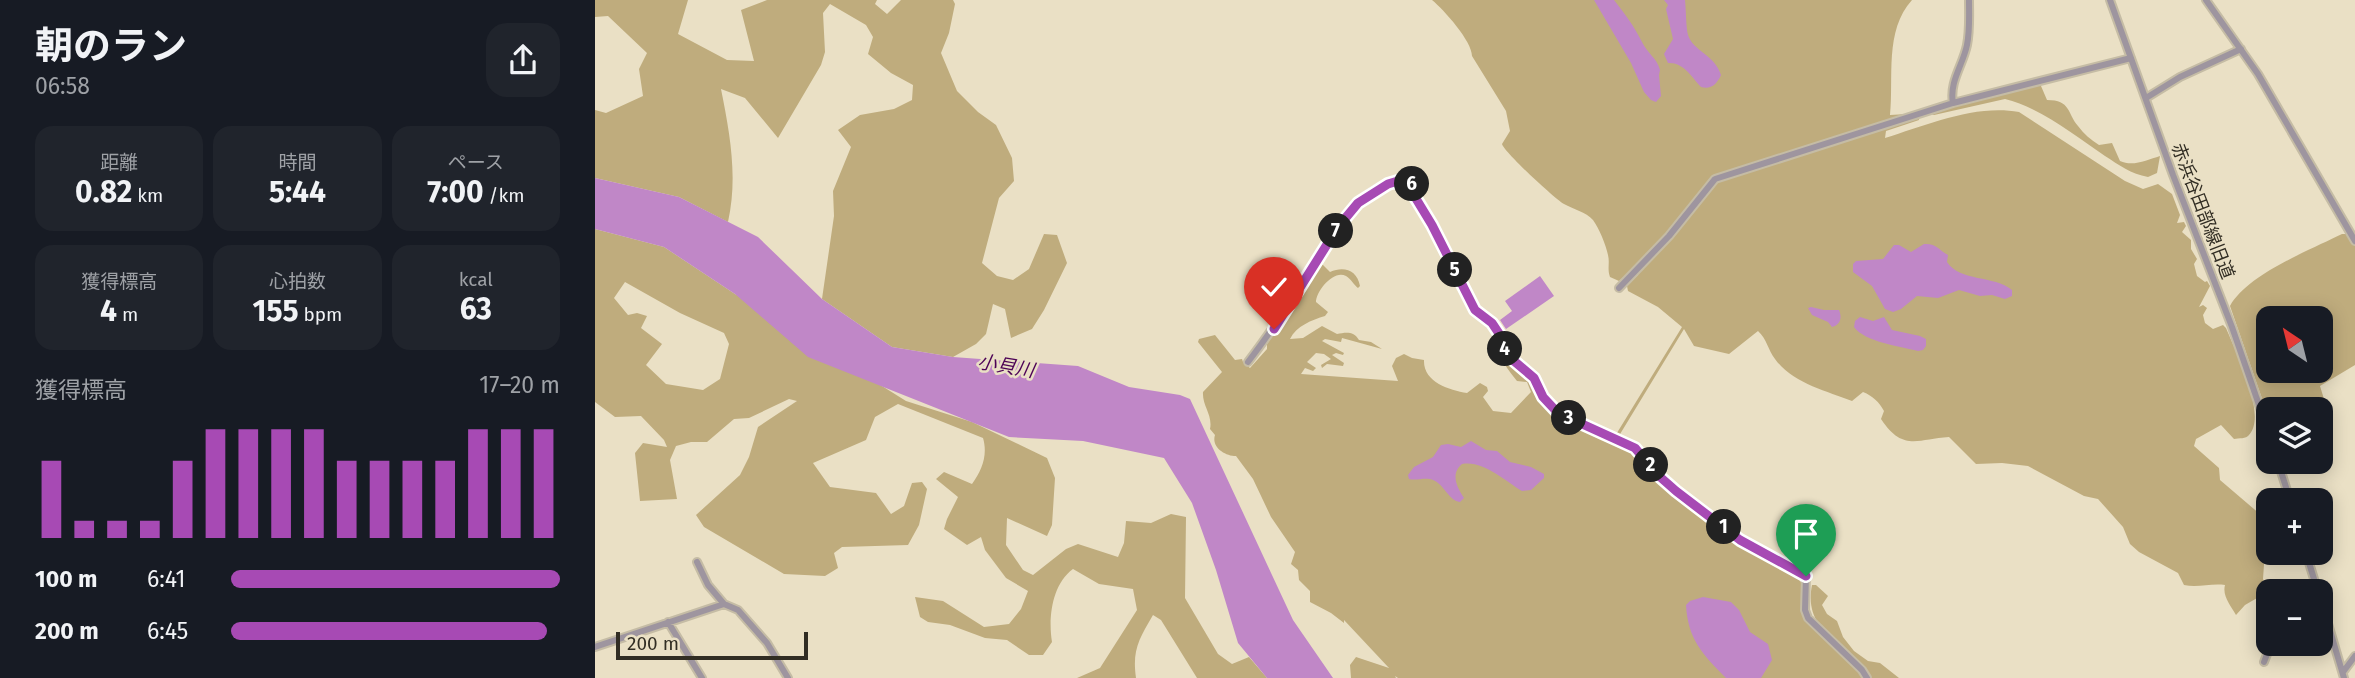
<!DOCTYPE html>
<html lang="ja">
<head>
<meta charset="utf-8">
<style>
	:root { --surface:#171b24; --page:#20242c; --text:#f1f3f6; --muted:#9ea1a6; --accent:#a74ab4 }
	body { margin:0; font-family:"Fira Sans","Noto Sans JP",sans-serif; background:var(--page); color:var(--text); height:100vh; display:flex; flex-direction:column; font-size:26px; white-space:nowrap }
	* { box-sizing:border-box; margin:0 }
	p { font-size:23px; color:var(--muted) }
	.icon { flex:none; width:38px; height:38px; fill:none; stroke:currentColor; stroke-width:2; stroke-linecap:round; stroke-linejoin:round }
	.map { position:relative; flex:1; overflow:hidden }
	.sheet { display:flex; flex-direction:column; background:var(--surface); width:595px }
	.sheet>* { flex:none }
	.needle { width:46px; rotate:325deg }
	.buttons { position:absolute; left:1661px; top:306px; display:grid; gap:14px }
	.buttons a { display:grid; place-items:center; width:77px; height:77px; border-radius:14px; background:var(--surface); box-shadow:0 4px 18px #0003; font-size:35px }
	.scale { position:absolute; left:21px; bottom:18px; width:192px; box-sizing:border-box; padding-left:7px; border:4px solid #312d23; border-top:0; font-size:19px; line-height:24px; white-space:nowrap; color:#312d23; -webkit-text-stroke:5px #eae0c5; paint-order:stroke }
	.pin { position:absolute; display:grid; place-items:center; width:60px; height:60px; color:#fff; margin:-72px -30px; border-radius:50% 50% 50% 0; rotate:-45deg; box-shadow:0 0 7px #0007 }
	.pin .icon { rotate:45deg }
	.km { position:absolute; width:35px; height:35px; margin:-18px; border-radius:50%; background:#222; color:#fff; font-size:19px; line-height:35px; text-align:center }
	.round { display:grid; place-items:center; flex:none; width:74px; height:74px; border-radius:21px; background:var(--page) }
	.headline { display:flex; align-items:center; justify-content:space-between; height:119px; padding:0 35px }
	h1 { font-size:38px; font-weight:700; line-height:52px }
	.figures { display:grid; grid-template-columns:repeat(3,1fr); gap:10px; height:119px; padding:7px 35px }
	.figures div { display:grid; align-content:center; border-radius:18px; background:var(--page); text-align:center }
	.figures b { font-size:30px; font-weight:700 }
	.figures small { font-size:19px; font-weight:400 }
	.figures p { font-size:19px }
	.chart { height:196px; padding:14px 35px }
	.chart p { display:flex; justify-content:space-between }
	.chart svg { width:100%; height:126px; margin-top:7px; stroke:var(--accent); stroke-width:6 }
	ul { padding:0 35px; list-style:none; font-size:23px }
	li { display:grid; grid-template-columns:112px 84px 1fr; align-items:center; height:52px }
	li i { height:18px; border-radius:9px; background:var(--accent) }
	main { display:flex; flex:1; min-height:0 }
	.map>svg:first-child { display:block }
	.green { fill:#bfac7d; fill-rule:evenodd }
	.water { fill:#c087c7 }
	.lines { fill:none; stroke-linecap:round; stroke-linejoin:round }
	.street-casing { stroke:#c5bca5; stroke-width:10 }
	.street { stroke:#9e959f; stroke-width:6 }
	.route-casing { stroke:#fff; stroke-width:14 }
	.route { stroke:#a74ab4; stroke-width:9 }
	.labels { text-anchor:middle; dominant-baseline:central; stroke-width:5; stroke-linejoin:round; paint-order:stroke }
	.street-label { font-size:18px; fill:#312d23; stroke:#eae0c5 }
	.water-label { font-size:19px; font-style:italic; fill:#4d0356; stroke:#eae0c5 }
</style>
</head>
<body>
<main>
<section class="sheet">
<div class="headline"><div><h1>朝のラン</h1><p>06:58</p></div><a class="round"><svg class="icon" aria-label="share" viewBox="0 0 24 24"><path d="M12 15V3M7 8l5-5 5 5M5 13v7h14v-7"/></svg></a></div>
<div class="figures">
<div><p>距離</p><b>0.82<small> km</small></b></div>
<div><p>時間</p><b>5:44</b></div>
<div><p>ペース</p><b>7:00<small> /km</small></b></div>
</div>
<div class="figures">
<div><p>獲得標高</p><b>4<small> m</small></b></div>
<div><p>心拍数</p><b>155<small> bpm</small></b></div>
<div><p>kcal</p><b>63</b></div>
</div>
<div class="chart"><p><span>獲得標高</span>17–20 m</p>
<svg viewBox="0 0 160 44" preserveAspectRatio="none"><path d="M5 44V17M15 44V38M25 44V38M35 44V38M45 44V17M55 44V6M65 44V6M75 44V6M85 44V6M95 44V17M105 44V17M115 44V17M125 44V17M135 44V6M145 44V6M155 44V6"/></svg>
</div>
<ul>
<li><b>100 m</b>6:41<i style="width:100%"></i></li>
<li><b>200 m</b>6:45<i style="width:96%"></i></li>
</ul>
</section>
<div class="map">
<svg width="1760" height="678" viewBox="0 0 1760 678">
	<rect width="100%" height="100%" fill="#eae0c5"/>
	<path class="green" d="M0,0H93L83,34L132,60L159,61L146,10L172,0H282L280,4L292,14L306,0H358L360,4L354,33L346,53L362,91L383,112L401,125L417,158L419,181L404,198L387,263L402,276L418,280L434,269L449,234L462,235L472,263L449,310L437,329L416,338L410,309L398,304L391,334L381,344L358,357L297,347L227,299L239,216L238,191L256,147L243,130L265,115L299,109L317,100L318,85L296,73L273,54L278,37L271,25L235,4L228,13L230,52L226,65L183,138L150,98L126,89C135,134 143,177 133,222L84,197L0,178V110L11,113L48,96L44,69L52,53L13,16L0,17Z
		M837,0H1317C1289,31 1299,78 1295,115L1312,114L1324,118V120L1291,131L1290,138C1332,125 1380,104 1424,112L1530,181L1548,189L1563,184L1577,194L1585,215L1582,223L1589,222L1591,226L1587,232L1596,240V249L1602,259L1599,264L1602,276L1610,282L1612,281L1615,286L1604,307L1608,305L1612,308L1608,315L1610,323L1618,329L1628,325L1631,328C1640,350 1673,415 1654,435C1651,439 1644,438 1639,439L1626,425L1601,439L1599,446L1624,468L1625,480L1673,521V545L1670,550L1668,579L1671,586L1669,594L1650,605L1641,615C1636,606 1627,596 1630,585C1616,583 1603,588 1589,585L1583,573L1544,552L1535,544L1528,527L1503,499L1489,496L1433,466L1407,463L1381,464L1354,437C1322,439 1308,452 1286,419L1289,411C1284,402 1278,396 1268,392L1257,401C1231,391 1197,383 1180,359C1173,350 1172,339 1163,331L1134,354L1099,346L1089,329L1019,444C1044,446 1062,481 1079,495C1097,511 1123,530 1144,543C1159,554 1194,565 1204,579C1213,592 1204,608 1210,621L1264,671L1269,678H803L800,676L801,678H756L755,665L761,657L794,668L749,620V623L736,613L715,602V591L704,580L703,570L696,564L700,552L676,517L658,479L641,456C630,456 616,447 620,435L615,429C618,415 607,406 608,392L627,372L603,342L604,339L620,335L640,360L647,359L648,362L655,368L672,349V344L732,253L727,264L735,272C749,266 762,270 765,286L763,288C759,285 756,279 751,276C739,269 721,291 721,302L733,312L730,316C717,320 701,326 695,339L708,338L727,326L742,334C751,332 759,331 764,340L776,342L787,349L747,338L746,342L730,339L727,341L749,353L748,355L741,353L737,355L749,363L748,366L732,364L727,368L726,365L736,359L729,354L721,353L712,362L721,368L718,371L710,368L706,374L803,381L797,366L801,358L809,354L817,358L829,360C828,382 854,390 872,393L885,383L892,387L893,391L888,397L898,411L916,413L936,392L932,382L922,381C913,369 900,355 903,340L912,359L935,379L951,408L968,420L1017,441L1087,327L1063,307L1033,291L1032,286L1043,275L1037,270L1024,281L1015,277C1012,269 1015,263 1013,255C1011,245 1004,228 998,220C991,212 978,209 969,204C959,198 909,152 907,144L915,131L911,111L877,56C877,41 849,10 837,0Z
		M1442,85L1446,86L1452,100C1476,100 1472,113 1483,126C1489,134 1496,140 1504,145L1517,143L1525,161C1538,167 1552,160 1565,156L1562,173L1553,177C1536,174 1524,165 1510,156C1481,136 1444,107 1410,99L1339,115L1336,114L1353,107Z
		M0,229L69,247L140,294L311,401L377,422L452,458L460,478L457,525L452,536L412,518L411,545L428,570L438,575L471,549L483,544L523,557L529,543L531,521L556,523L576,514L591,517L590,598L623,654L637,664L654,657L672,678H602L566,620L558,615C544,639 537,650 541,678H482L505,668L542,610L538,589L504,584L478,569C457,584 453,618 457,642L448,655H434L412,640L390,638L355,625L333,622L325,617L320,597L348,601L389,627L414,624L426,609L433,591L411,578L390,550L386,537L372,545L349,529L352,519L363,497L341,479L349,472L377,484C387,470 393,455 388,438L303,404L280,417L271,440L218,463L235,487L281,493L296,514L309,506L317,483L327,482L332,489L324,525L313,545L247,547L239,553L243,568L230,576L189,574L109,527L101,515L145,475L154,457L163,427L202,401L194,399L154,418L139,419L112,442H96L81,446L75,460L82,499L45,501L40,453L48,443L72,447L69,440L46,416L20,417L0,402ZM30,282L85,313L129,333L134,344L125,379L108,390L71,384L51,365L67,344L46,328L52,316L42,313L33,315L19,298Z
		M1747,234H1760V365L1725,386L1732,409L1726,413V410H1673V416L1635,306C1653,274 1715,250 1747,234ZM1673,318H1726V371H1673Z
		M1217,585H1221L1233,596L1227,605L1232,614L1242,621L1248,637L1259,651L1273,661L1285,663L1304,678H1276C1258,641 1207,637 1217,585Z"/>
	<path class="water" d="M999,0H1019C1030,14 1039,26 1047,42C1052,53 1062,58 1065,70L1064,75L1066,96L1061,102L1056,100L1049,92L1036,63Z
		M1069,0H1090C1091,9 1091,28 1093,35C1098,51 1120,55 1126,75C1122,84 1116,90 1106,87C1096,76 1088,62 1073,63L1069,54L1078,39L1071,9L1073,5Z
		M0,178L84,197L163,237L227,299L297,347L358,357L483,366L534,387L585,395L595,399L698,620L738,678H672L643,643L621,570L597,503L569,458L488,441L414,437L213,357L140,294L69,247L0,229Z
		M1329,244C1341,243 1344,250 1353,255L1352,262C1365,282 1399,275 1417,290V296L1410,299L1397,295L1385,296L1364,290L1343,298L1322,296L1306,309L1298,312L1290,309L1277,286L1258,272V264L1261,261L1288,259L1299,245H1304L1316,252Z
		M945,276L959,296L911,329L905,320L917,311L910,301Z
		M1216,307L1229,310H1244C1247,317 1246,325 1237,327L1233,322L1217,315L1213,308Z
		M1265,317L1278,321L1289,317L1297,330L1325,336L1331,339V346L1328,350L1323,351C1304,346 1270,342 1259,327L1260,321Z
		M876,441L891,450L902,451L915,462L936,467L949,474V478L936,490L927,491C910,481 888,460 867,464C855,474 862,487 869,498L865,502C853,500 850,485 838,480C830,477 822,481 814,479L813,475L819,467L838,457L846,445L853,444L866,447Z
		M1108,597L1136,602L1144,610L1155,632L1173,644L1177,660L1166,678H1131C1107,654 1093,639 1091,605L1095,601Z"/>
	<g class="lines">
		<defs>
			<path id="street" d="M1374,0C1374,15 1375,30 1372,45C1368,65 1354,82 1358,103L1536,58
				M1515,0L1578,175L1637,327L1673,431
				M1611,0L1663,74L1760,241
				M1551,98L1585,77L1646,49
				M1024,288L1074,236L1120,179L1358,103
				M653,362C678,330 699,297 720,264C733,243 746,219 764,202C778,189 798,177 817,184L820,197L837,225L880,311L897,323L905,335L910,350L919,361L934,372L948,397L963,413L1040,448L1064,476L1081,491L1145,540L1211,576L1210,610L1213,618L1267,670L1272,678
				M1683,462L1695,500
				M1711,553L1723,592
				M102,562L113,585L129,604L143,610L172,643L193,678
				M1726,600L1749,678
				M73,622L107,678
				M0,647L129,604
				M1669,662L1676,644
				M1748,672L1760,656"/>
		</defs>
		<use href="#street" class="street-casing"/>
		<use href="#street" class="street"/>
	</g>
	<g class="lines">
		<defs>
			<path id="route" d="M679,329L743,227L763,203L793,184L806,180L817,184L820,197L837,225L880,310L897,323L905,335L910,350L919,361L939,378L948,397L963,413L1040,448L1064,476L1081,491L1145,540L1211,576"/>
		</defs>
		<use href="#route" class="route-casing"/>
		<use href="#route" class="route"/>
	</g>
	<g class="labels">
		<g class="street-label">
			<text transform="translate(1608 211) rotate(69)">赤浜谷田部線旧道</text>
		</g>
		<g class="water-label">
			<text transform="translate(411 366) rotate(10)">小貝川</text>
		</g>
	</g>
</svg>
<div class="buttons">
<a><svg class="needle" viewBox="-14 -14 28 28"><path d="M0-13l5 13h-10z" fill="#e53935"/><path d="M0 13l5-13h-10z" fill="#9ea1a6"/></svg></a>
<a><svg class="icon" aria-label="layers" viewBox="0 0 24 24"><path d="M12 4l9 5-9 5-9-5zM3 14l9 5 9-5"/></svg></a>
<a>+</a>
<a>−</a>
</div>
<div class="scale">200 m</div>
<div class="pin" style="left:1211px;top:576px;background:#1e9e55"><svg class="icon" aria-label="arrive" viewBox="0 0 24 24"><path d="M6 21V4h12l-3 4 3 4H6"/></svg></div>
<div class="pin" style="left:679px;top:329px;background:#d93025"><svg class="icon" aria-label="check" viewBox="0 0 24 24"><path d="M5 12l5 5 9-10"/></svg></div>
<b class="km" style="left:1129px;top:527px">1</b>
<b class="km" style="left:1056px;top:465px">2</b>
<b class="km" style="left:974px;top:418px">3</b>
<b class="km" style="left:910px;top:349px">4</b>
<b class="km" style="left:860px;top:270px">5</b>
<b class="km" style="left:817px;top:184px">6</b>
<b class="km" style="left:741px;top:231px">7</b>
</div>
</main>
</body>
</html>
